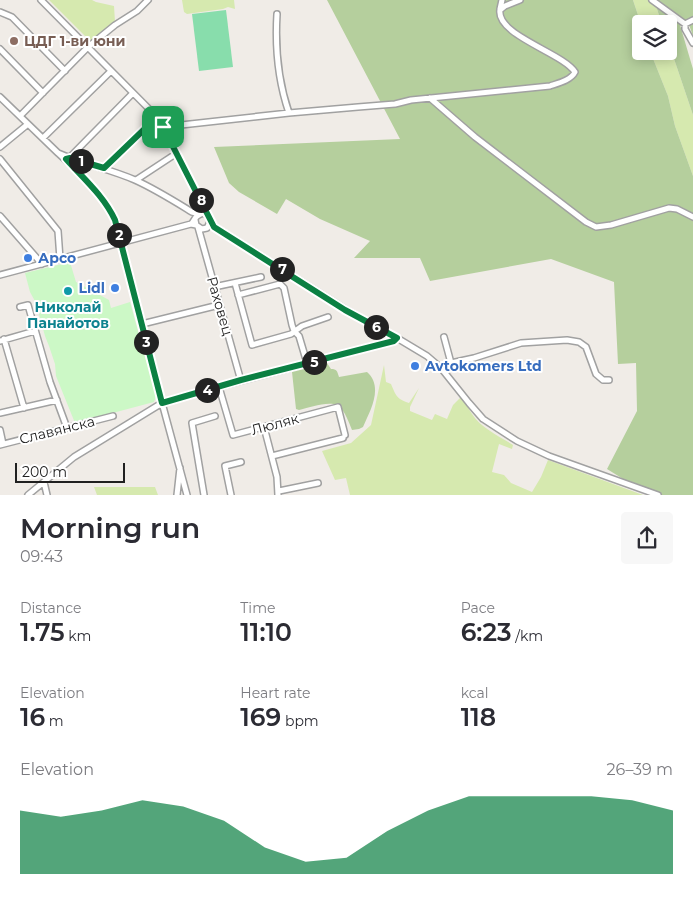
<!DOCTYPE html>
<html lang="en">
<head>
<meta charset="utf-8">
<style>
	:root { --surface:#fff; --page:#f7f7f7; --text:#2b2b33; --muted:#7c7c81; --accent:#0b8043 }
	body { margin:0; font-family:Montserrat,sans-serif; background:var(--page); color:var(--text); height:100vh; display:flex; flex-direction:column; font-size:19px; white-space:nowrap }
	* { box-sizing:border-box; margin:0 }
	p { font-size:16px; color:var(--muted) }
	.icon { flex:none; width:28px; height:28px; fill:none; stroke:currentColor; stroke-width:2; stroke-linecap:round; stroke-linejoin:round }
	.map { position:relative; height:495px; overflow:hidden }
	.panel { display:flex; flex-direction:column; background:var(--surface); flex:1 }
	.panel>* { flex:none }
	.fabs { position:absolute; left:632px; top:15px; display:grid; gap:10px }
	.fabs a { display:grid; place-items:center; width:45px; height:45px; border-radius:5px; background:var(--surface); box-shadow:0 2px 12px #0003; font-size:25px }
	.scale { position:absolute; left:15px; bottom:12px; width:110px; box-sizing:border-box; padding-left:5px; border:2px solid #202020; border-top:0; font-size:14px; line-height:18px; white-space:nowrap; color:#202020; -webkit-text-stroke:4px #fff; paint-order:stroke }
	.pin { position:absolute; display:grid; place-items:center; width:42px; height:42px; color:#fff; margin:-21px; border-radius:10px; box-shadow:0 2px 8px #0006 }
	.km { position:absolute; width:25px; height:25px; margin:-12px; border-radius:50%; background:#222; color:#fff; font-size:14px; line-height:25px; text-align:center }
	.round { display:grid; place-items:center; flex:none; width:52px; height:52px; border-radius:5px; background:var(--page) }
	.summary { display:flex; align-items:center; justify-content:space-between; height:85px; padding:0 20px }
	h1 { font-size:28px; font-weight:600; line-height:38px }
	.stats { display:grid; grid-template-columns:repeat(3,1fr); gap:8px; height:85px; padding:5px 20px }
	.stats div { display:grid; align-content:center }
	.stats b { font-size:25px; font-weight:600 }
	.stats small { font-size:14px; font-weight:400 }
	.stats p { font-size:14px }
	.chart { height:140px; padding:10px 20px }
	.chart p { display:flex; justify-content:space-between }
	.chart svg { width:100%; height:90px; margin-top:5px; fill:var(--accent); opacity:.7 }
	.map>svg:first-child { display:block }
	.grass { fill:#d6e9af }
	.forest { fill:#b5cf9d }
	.park { fill:#ccf8c6 }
	.pitch { fill:#88ddac }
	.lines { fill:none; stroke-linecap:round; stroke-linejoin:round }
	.minor-casing { stroke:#a1a1a1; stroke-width:8 }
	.minor { stroke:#fff; stroke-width:5 }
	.route-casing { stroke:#fff; stroke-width:10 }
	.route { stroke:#0b8043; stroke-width:6 }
	.education-dot { fill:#8d6e63; stroke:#fff; stroke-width:2 }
	.shop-dot { fill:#3f7fe0; stroke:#fff; stroke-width:2 }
	.culture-dot { fill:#0f9aa8; stroke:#fff; stroke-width:2 }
	.labels { text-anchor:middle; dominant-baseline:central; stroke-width:4; stroke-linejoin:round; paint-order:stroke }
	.education-label { font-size:14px; font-weight:bold; fill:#785e54; stroke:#fff; text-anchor:start }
	.shop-label { font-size:14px; font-weight:bold; fill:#366cbe; stroke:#fff; text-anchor:start }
	.street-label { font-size:14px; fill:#202020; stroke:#fff }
	.culture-label { font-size:14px; font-weight:bold; fill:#0d838f; stroke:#fff }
</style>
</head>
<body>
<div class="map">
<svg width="693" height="495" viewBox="0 0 693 495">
	<rect width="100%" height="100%" fill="#f0ece7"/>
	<path class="grass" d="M49,0H92L96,2L114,6L115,22L90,41Z
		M182,0H234L235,9L228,7L223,9L187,14L184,12Z
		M633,0H654L662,24H641Z
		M669,44L693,115V176L675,126L668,96L650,51H669Z
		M384,365L386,382L391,384C396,396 397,399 409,403L419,388L410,407V411L432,420L435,414L447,419L453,405L462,396C465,402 468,408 472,414C481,428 499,436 513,445L512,449L499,444L492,472L504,475L511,483L532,492L541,477L548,460L643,495H350L346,478L335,480L322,451L351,443L371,425Z
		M94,487H155L158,495H97Z"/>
	<path class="forest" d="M327,0H633L641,24V51H650L668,96L675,126L693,176V495H649L607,469L637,411L636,363L618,364L614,282L551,259L430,281L420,258H354L370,241L320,219L286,199L277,214L239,192L229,183L214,147L400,139Z
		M654,0H693V36L687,19L680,25L693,69V115L669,44V24H662Z
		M327,363L331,369C337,369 337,371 339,377L367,372C384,387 370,411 363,427L359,429L352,430C349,423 345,410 338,406C330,400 309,408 299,410L296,409L292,372L294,369Z"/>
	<path class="park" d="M70,262L76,282L109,300L111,308L130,302L156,396L154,402L75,423L56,376L55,364L49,346L45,336L36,303L30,292L25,273Z"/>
	<path class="pitch" d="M226,10L233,67L199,71L192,14Z"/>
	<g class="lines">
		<defs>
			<path id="minor" d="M41,0L157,117L163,127L208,216
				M652,0L685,24L693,20
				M500,9L502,0
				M0,12L12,17L65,71
				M277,14C275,47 278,81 289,113
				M685,24V29L693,43
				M0,49L43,93
				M0,97L58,153C83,164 110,169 135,180C155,189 174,201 192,212L199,214
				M430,98L475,137L586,222L596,227L611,225L669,208L677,209L693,217
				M20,116L88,47L115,25L137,11L148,0
				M163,127L289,113L358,107L395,104L411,100L550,86C559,83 571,80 575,72C563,53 496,35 500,10L505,6L520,0
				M43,138L111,71
				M0,147L28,124
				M58,153C78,171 104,196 115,220L155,377L187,495
				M69,158L133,93
				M0,159L58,231L60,259
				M104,168L157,117
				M136,180L177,153
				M0,216L42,264
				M210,220L215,227L345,309L397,338L427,356L441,368L469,403L483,419L517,441L549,456L658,495
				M191,224C194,222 195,216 199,215C205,211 209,216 210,222L207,228L202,229L196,225L195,220
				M198,227L241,381
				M0,275L191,224L196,225
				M235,283L252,345L291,334L302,326L328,317
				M214,287L261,277
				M238,295L280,284L284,288L292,325L294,331L299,336L307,363
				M20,307L28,305L50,382L67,428
				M142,324L219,305
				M444,337L451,363
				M4,339L24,408
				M0,341L35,331
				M441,368L451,363L474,358L521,343L567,340L579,342L586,347L596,374L603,380H609
				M219,387L233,435L338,407L345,435
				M0,413L57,400
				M264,427L277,477L278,495
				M0,430L3,444
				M0,445L113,416
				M272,456L343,438
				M44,482L47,495
				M279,491L318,483
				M28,495L74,457L162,403L241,381L390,342L394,341L397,338
				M177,495L180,468
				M204,495L192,423L215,416
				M231,495L225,466L241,462"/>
		</defs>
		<use href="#minor" class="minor-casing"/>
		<use href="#minor" class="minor"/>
	</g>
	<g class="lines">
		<defs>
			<path id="route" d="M157,117L163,127L214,227L345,310L397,338L394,341L390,342L241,380L162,403L115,220C104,196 83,178 66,159L70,158L104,168Z"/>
		</defs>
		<use href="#route" class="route-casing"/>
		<use href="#route" class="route"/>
	</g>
	<circle class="education-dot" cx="14" cy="41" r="5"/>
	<g class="shop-dot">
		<circle cx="28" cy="258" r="5"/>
		<circle cx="115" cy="288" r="5"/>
		<circle cx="415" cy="366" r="5"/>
	</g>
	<circle class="culture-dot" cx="68" cy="291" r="5"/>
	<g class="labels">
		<g class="education-label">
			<text x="24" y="41">ЦДГ 1-ви юни</text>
		</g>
		<g class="shop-label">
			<text x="38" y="258">Арсо</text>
			<text x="105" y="288" text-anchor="end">Lidl</text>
			<text x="425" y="366">Avtokomers Ltd</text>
		</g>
		<g class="street-label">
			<text transform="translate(220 306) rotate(74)">Раховец</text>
			<text transform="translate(275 424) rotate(-15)">Люляк</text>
			<text transform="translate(57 430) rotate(-14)">Славянска</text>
		</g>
		<g class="culture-label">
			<text x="68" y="307">Николай<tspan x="68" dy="16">Панайотов</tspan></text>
		</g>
	</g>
</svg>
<div class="fabs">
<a><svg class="icon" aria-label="layers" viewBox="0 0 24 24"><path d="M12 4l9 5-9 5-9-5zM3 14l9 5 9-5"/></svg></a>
</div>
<div class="scale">200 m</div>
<div class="pin" style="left:163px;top:127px;background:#1e9e55"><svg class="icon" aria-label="arrive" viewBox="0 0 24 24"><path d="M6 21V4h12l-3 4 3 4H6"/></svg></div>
<b class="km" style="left:81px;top:161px">1</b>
<b class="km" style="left:119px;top:235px">2</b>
<b class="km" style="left:146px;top:342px">3</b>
<b class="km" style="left:207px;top:390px">4</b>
<b class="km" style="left:314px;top:362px">5</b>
<b class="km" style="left:376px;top:327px">6</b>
<b class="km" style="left:282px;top:269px">7</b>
<b class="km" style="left:201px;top:200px">8</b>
</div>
<section class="panel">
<div class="summary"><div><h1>Morning run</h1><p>09:43</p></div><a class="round"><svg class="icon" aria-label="share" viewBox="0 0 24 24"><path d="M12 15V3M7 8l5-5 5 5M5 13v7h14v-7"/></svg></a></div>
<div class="stats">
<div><p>Distance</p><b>1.75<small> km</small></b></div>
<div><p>Time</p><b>11:10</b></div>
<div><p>Pace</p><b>6:23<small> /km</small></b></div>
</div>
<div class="stats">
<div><p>Elevation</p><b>16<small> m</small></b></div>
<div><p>Heart rate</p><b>169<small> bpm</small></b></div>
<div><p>kcal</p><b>118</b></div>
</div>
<div class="chart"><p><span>Elevation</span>26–39 m</p>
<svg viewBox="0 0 160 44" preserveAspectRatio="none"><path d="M0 44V13L10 16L20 13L30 8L40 11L50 18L60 31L70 38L80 36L90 23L100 13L110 6L120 6L130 6L140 6L150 8L160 13V44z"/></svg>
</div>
</section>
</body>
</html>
